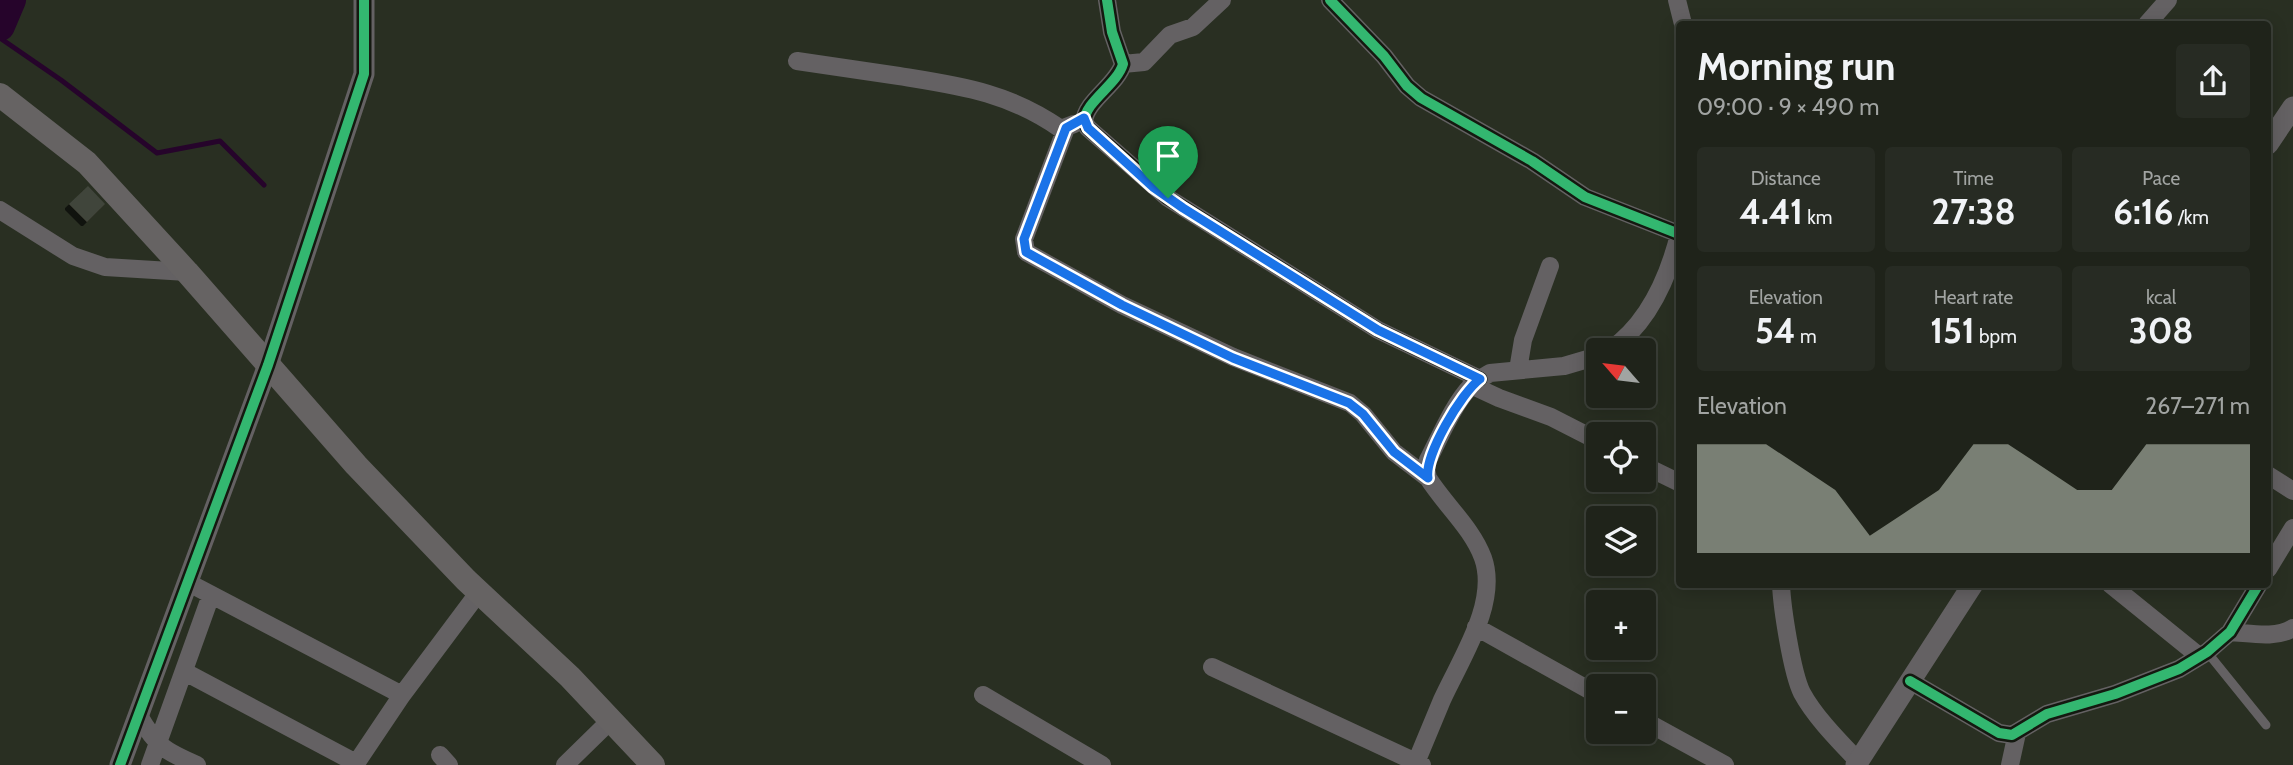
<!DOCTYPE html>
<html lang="en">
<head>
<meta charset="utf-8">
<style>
	:root { --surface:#1f231a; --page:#272b23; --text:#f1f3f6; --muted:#a1a4a2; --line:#3c4039; --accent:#a0a79a }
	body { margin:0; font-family:Cabin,sans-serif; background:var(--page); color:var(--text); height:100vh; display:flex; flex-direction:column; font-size:26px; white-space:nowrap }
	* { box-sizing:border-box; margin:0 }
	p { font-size:23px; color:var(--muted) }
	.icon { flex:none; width:38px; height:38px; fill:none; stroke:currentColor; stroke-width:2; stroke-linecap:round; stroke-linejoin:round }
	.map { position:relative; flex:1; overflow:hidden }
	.sheet { position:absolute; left:1676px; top:21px; width:595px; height:567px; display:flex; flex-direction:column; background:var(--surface); border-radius:7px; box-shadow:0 4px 18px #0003,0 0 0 2px var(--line) }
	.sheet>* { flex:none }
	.needle { width:46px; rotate:298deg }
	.controls { position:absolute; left:1586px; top:338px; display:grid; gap:14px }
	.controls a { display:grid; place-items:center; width:70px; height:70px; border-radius:7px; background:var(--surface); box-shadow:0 4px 18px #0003,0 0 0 2px var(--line); font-size:35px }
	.pin { position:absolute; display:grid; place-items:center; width:60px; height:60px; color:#fff; margin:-72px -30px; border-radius:50% 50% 50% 0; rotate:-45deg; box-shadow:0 0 7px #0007 }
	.pin .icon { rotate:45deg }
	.round { display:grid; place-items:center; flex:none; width:74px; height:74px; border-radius:7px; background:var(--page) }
	.summary { display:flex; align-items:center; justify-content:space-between; height:119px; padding:0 21px }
	h1 { font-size:38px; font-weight:700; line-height:52px }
	.metrics { display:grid; grid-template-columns:repeat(3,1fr); gap:10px; height:119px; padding:7px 21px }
	.metrics div { display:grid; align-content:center; border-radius:7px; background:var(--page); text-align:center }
	.metrics b { font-size:35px; font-weight:700 }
	.metrics small { font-size:19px; font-weight:400 }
	.metrics p { font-size:19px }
	.chart { height:196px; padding:14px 21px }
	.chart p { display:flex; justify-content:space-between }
	.chart svg { width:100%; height:126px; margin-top:7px; fill:var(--accent); opacity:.7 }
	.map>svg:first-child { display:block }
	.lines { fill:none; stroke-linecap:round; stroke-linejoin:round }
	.stream { stroke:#26042b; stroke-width:5 }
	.river { stroke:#26042b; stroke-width:30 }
	.building { fill:#40453b; filter:url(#shadow) }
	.service { stroke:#646163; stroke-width:9 }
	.minor { stroke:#646163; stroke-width:18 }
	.tertiary { stroke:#646163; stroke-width:21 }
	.secondary { stroke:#666363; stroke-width:24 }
	.cycleway-casing { stroke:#141910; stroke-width:15 }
	.cycleway { stroke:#33b770; stroke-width:10 }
	.route-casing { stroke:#fff; stroke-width:14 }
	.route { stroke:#1a73e8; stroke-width:9 }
</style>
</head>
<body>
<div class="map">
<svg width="2293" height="765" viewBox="0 0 2293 765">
	<defs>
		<filter id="shadow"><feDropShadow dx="-5" dy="5" stdDeviation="0" flood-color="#0009"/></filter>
	</defs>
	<rect width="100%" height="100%" fill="#292f22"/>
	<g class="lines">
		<path class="stream" d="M0,38L61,80L157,153L220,141L264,185"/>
		<path class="river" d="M0,26L11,0"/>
	</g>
	<path class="building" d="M88,186L105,204L87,222L69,204Z"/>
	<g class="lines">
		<path class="service" d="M2207,652L2266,725"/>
		<path class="minor" d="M1107,0L1112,32L1123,64C1117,85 1085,101 1084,122L1088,128L1168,198L1378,330L1480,379
			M1330,0L1384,56L1407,86L1421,98L1532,161L1585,197L1679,234
			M1677,0L1683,24
			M2147,24L2168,0
			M797,61C831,66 865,71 899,76C961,86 1008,92 1061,129L1074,124
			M1123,64L1144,62L1170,35L1193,27L1222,0
			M1066,128L1024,239L1026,252L1122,305L1233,357L1350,403L1363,414L1394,452L1428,478
			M0,210L73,256L105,267L187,272
			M1610,350C1649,323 1669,276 1680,231
			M1518,370L1523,340L1550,266
			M1471,385L1499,398L1551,417L1598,441
			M1643,465L1680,483
			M2268,475L2293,491
			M2268,569L2293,528
			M187,582L402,695
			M1781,584C1782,608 1792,673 1802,693C1815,717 1839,741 1858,761
			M2110,584L2199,656
			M1476,627L1598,695
			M2230,632C2250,633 2275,639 2293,628
			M1212,667L1422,765
			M185,672L356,763
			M1910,681L1999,733L2012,735L2047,714L2115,694L2179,669L2207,652L2230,632L2259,584
			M983,695L1102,765
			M138,714C156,746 164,751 197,765
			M1643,720L1725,765
			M440,755L449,765
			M150,765L211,595
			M355,765L402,695L479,592
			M565,765L611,720
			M1415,765C1424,743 1433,722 1442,700C1460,660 1499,603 1483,558C1472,528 1445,505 1428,478L1426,469L1428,460C1440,437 1454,403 1471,386C1476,380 1484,377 1490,373L1564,366L1598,356
			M2010,765L2017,733"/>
		<path class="tertiary" d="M2268,144L2293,107
			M120,765L268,365L364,74V0
			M1856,765L1973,584"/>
		<path class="secondary" d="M0,95L87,163L187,272L356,465L466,580L570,677L653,765"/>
		<defs>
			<path id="cycleway" d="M1107,0L1112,32L1123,64C1117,85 1085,101 1084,122L1088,128L1168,198L1378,330L1480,379
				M1330,0L1384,56L1407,86L1421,98L1532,161L1585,197L1679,234
				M1910,681L1999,733L2012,735L2047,714L2115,694L2179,669L2207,652L2230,632L2259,584
				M120,765L268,365L364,74V0"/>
		</defs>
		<use href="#cycleway" class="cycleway-casing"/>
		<use href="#cycleway" class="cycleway"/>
	</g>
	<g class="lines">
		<defs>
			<path id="route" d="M1084,118L1088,128L1153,187L1183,208L1378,330L1480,379C1461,393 1424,456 1428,478L1394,452L1363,414L1349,403L1233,358L1122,305L1026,252L1024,239L1066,128Z"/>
		</defs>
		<use href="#route" class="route-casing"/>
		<use href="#route" class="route"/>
	</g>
</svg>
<div class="controls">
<a><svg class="needle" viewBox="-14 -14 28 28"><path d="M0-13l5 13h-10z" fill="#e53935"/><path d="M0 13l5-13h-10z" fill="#a1a4a2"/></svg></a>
<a><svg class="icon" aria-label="locate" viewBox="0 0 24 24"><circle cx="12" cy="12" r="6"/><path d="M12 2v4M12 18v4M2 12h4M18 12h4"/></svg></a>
<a><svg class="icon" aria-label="layers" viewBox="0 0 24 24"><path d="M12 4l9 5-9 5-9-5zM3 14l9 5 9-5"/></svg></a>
<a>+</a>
<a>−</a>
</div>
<div class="pin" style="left:1168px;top:198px;background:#1e9e55"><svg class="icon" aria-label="arrive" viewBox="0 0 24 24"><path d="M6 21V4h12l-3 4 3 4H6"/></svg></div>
<section class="sheet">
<div class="summary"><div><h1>Morning run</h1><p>09:00 · 9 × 490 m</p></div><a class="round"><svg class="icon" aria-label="share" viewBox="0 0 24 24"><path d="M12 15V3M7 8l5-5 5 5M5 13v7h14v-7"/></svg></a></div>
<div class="metrics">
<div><p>Distance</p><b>4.41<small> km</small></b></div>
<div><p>Time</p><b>27:38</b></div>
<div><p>Pace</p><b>6:16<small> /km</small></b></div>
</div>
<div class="metrics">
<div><p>Elevation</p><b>54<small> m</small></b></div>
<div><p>Heart rate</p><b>151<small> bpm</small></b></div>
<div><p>kcal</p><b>308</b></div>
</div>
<div class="chart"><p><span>Elevation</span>267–271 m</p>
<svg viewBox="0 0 160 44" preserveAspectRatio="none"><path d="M0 44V6L10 6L20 6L30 14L40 22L50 38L60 30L70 22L80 6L90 6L100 14L110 22L120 22L130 6L140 6L150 6L160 6V44z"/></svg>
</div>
</section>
</div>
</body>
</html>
